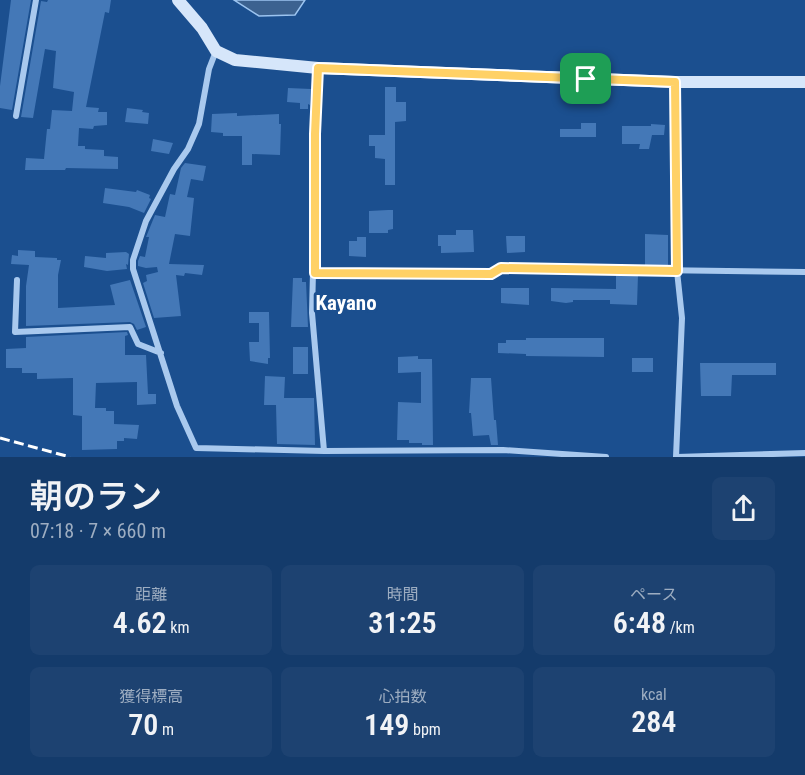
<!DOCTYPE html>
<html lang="ja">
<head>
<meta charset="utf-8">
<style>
	:root { --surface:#143b6b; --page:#1d4271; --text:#f1f3f6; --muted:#9dadc1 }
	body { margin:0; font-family:"Roboto Condensed","Noto Sans JP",sans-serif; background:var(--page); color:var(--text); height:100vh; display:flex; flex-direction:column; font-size:22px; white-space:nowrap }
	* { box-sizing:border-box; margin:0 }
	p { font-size:20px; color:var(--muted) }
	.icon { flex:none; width:33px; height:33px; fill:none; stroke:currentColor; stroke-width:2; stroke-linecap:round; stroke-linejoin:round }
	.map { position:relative; height:457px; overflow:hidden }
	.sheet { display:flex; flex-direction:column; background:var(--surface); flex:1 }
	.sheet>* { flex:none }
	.pin { position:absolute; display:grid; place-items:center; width:51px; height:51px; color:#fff; margin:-26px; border-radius:12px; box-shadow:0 3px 9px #0006 }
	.round { display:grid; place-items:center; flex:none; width:63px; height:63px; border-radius:9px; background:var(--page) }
	.summary { display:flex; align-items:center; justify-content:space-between; height:102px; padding:0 30px }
	h1 { font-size:33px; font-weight:600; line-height:45px }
	.stats { display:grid; grid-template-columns:repeat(3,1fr); gap:9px; height:102px; padding:6px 30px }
	.stats div { display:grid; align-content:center; border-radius:9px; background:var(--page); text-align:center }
	.stats b { font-size:30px; font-weight:600 }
	.stats small { font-size:16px; font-weight:400 }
	.stats p { font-size:16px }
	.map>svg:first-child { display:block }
	.water { fill:#3c6290; stroke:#9cc4f0; stroke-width:1.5 }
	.building { fill:#4478b7 }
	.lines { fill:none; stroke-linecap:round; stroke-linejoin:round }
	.street { stroke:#a9c9ee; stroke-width:6 }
	.secondary { stroke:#d6e6fa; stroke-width:12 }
	.rail { stroke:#fff; stroke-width:3; stroke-dasharray:10 4.5; stroke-linecap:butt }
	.route-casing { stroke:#fff; stroke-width:12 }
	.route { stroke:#ffd166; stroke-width:8 }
	.labels { text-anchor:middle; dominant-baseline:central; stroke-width:6; stroke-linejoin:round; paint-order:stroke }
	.quarter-label { font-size:21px; font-weight:bold; fill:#fff; stroke:#1b4f8f }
</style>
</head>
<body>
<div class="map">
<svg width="805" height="457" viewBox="0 0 805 457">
	<rect width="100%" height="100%" fill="#1b4f8f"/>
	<path class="water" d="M234,0H305L295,15L259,16Z"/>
	<path class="building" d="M11,0H31L12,110L0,108V86Z
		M48,0H111L109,13L105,12L86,107L99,108L98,112H107V125L94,126L93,129L79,128L78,146H85V149L104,150V156L118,157V169L66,168L65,170H25L26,158L44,159L47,129H50L52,110L72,111L74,92L53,88L56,51L45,49L33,118L21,117L41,1L47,2Z
		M385,87H396V102H406V121L395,122V185H385V159L375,158V146H369V135H385Z
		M288,88L311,89L310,105L308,104V109H300V103L287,102Z
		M127,108L143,110L142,112L149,113L148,124L125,122Z
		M237,113V116L279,114V124H281L280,155L252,154V165H242V136H223V133L211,132L212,114Z
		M581,123H596V137H560V129H581Z
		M651,124L665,125L664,135H652L649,149H639L640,144H622V126H651Z
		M153,139L173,143L169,154L151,151Z
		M185,163L206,166L203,181L191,179L187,197L194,198L190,236L175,234L169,264L204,265L202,275L185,273L184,276L176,275L181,316L154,318L143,283L147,281L146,275L158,272L157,267L146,268L138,266V261L140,256L145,257L149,237H146L155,215L165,217L170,194L175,195L181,168Z
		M105,188L136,192L137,190L150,195L149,198L151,199L144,213L129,207L103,203Z
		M388,210H393V229L388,230V233H369V211Z
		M456,230H473L474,252L441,253V246H438V235H456Z
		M645,234L668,235V265H645Z
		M506,236H525V252L507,253Z
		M357,237H366V257L349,256V241H357Z
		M18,250L35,251V257L57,258V260H61L58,275V308L115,305L110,285L130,280L146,327L137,330L134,324L130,322L26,326V286L29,265L11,264L12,255L18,256Z
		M126,252L129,254L128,265L126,264L127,269L107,271L84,267L85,256L106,258V253Z
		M616,275H638L637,305L610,304V300H573V302L566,303L551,301V288L616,289Z
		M293,278H302V282H306L308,327H291Z
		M501,288H529V305L501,303Z
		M249,312H269L270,358H268V364L250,361L249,342H259V323H249Z
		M127,332L128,335L125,336V355H146L148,394H156V404L137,405V382L96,383L95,408H106V411H114V424L139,425L137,439L124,438V441H117V449L82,450V416L73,415V378L37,379V373H22V368H6V349L26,348V337Z
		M526,338H604V357L526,356V354L498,353V343H506V340H526Z
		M293,347H308V374H293Z
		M418,356V359H432L433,445H422V443H409V440H397L398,402L421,403V372L398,373V357Z
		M632,358H653V372H632Z
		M700,363H776V375H732L731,396H701Z
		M265,376L285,377L284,398H314L315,445L277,444L276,405H264Z
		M471,378H491L494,420H496L498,445H491L489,435L473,436L471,413H469Z"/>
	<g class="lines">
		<path class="street" d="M216,51L209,69L199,124L188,149L174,169L146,221L133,260V269L177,406L196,448L324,451L503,450L606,457
			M318,68L312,313L324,451
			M675,82L677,271L682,318L676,457
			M16,116L36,0
			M315,273L491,274L501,268L805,272
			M17,280L15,332L130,327L138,344L161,353
			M677,457L805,453"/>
		<path class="secondary" d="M178,0L202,28L216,51L235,60L318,68L675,82H805"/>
		<path class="rail" d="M0,438L70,457"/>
	</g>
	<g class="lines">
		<defs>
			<path id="route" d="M318,68L675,82L677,271L501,268L491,274L315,273V134Z"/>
		</defs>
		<use href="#route" class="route-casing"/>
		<use href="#route" class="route"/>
	</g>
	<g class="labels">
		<g class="quarter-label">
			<text x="346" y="303">Kayano</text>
		</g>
	</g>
</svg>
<div class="pin" style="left:586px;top:79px;background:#1e9e55"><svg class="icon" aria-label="arrive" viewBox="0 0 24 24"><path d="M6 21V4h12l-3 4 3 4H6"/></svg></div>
</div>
<section class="sheet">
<div class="summary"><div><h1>朝のラン</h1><p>07:18 · 7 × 660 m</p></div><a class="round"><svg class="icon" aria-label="share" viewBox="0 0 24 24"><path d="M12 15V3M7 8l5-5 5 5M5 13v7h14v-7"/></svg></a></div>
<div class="stats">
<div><p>距離</p><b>4.62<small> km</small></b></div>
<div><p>時間</p><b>31:25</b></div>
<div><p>ペース</p><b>6:48<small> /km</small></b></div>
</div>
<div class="stats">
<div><p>獲得標高</p><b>70<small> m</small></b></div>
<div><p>心拍数</p><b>149<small> bpm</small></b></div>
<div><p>kcal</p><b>284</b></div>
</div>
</section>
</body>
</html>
